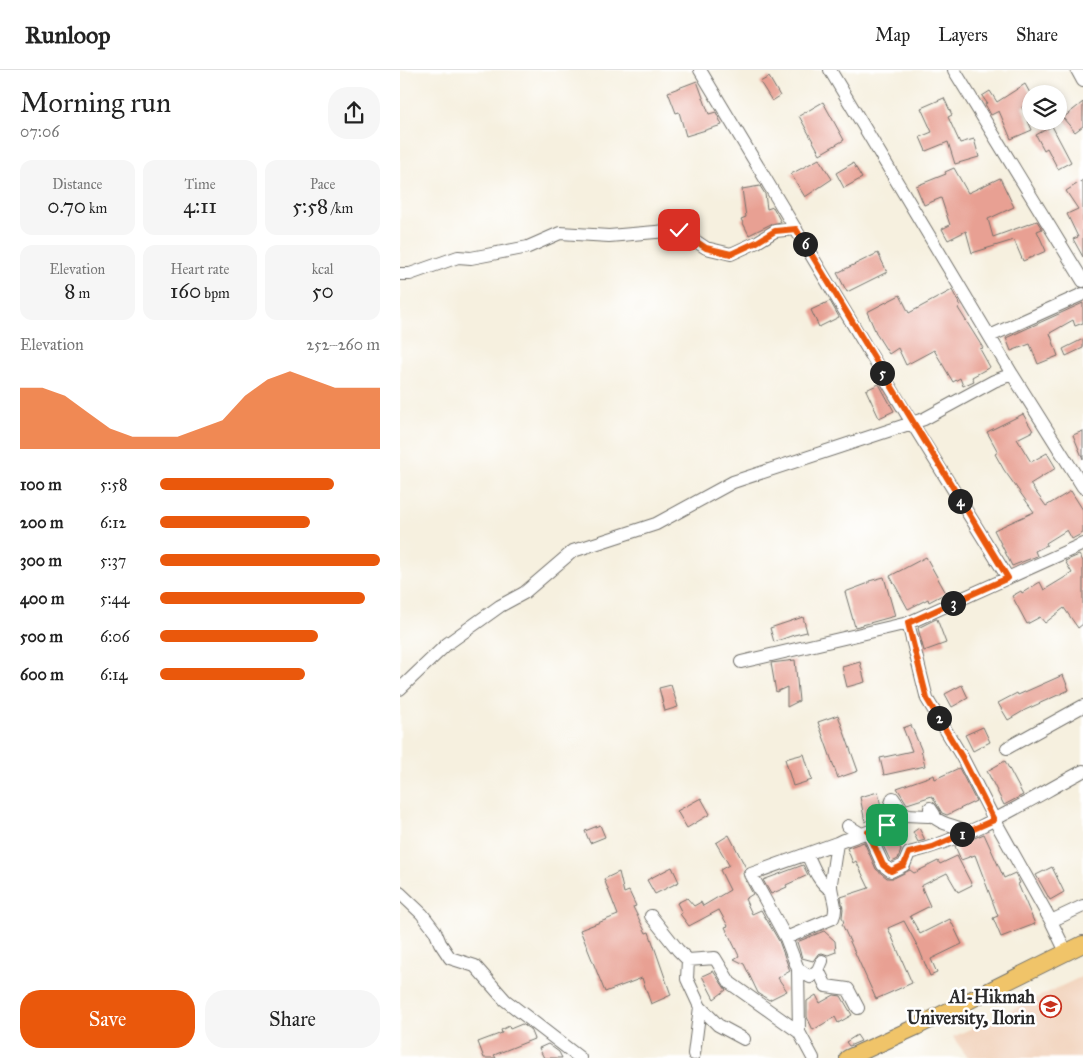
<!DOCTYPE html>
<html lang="en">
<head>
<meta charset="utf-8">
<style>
	:root { --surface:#fff; --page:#f6f6f6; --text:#222; --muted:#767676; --line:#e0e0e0; --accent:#ea580c }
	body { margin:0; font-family:"IM FELL Great Primer",serif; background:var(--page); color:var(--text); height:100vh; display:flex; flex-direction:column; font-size:19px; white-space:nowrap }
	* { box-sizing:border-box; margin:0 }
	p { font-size:16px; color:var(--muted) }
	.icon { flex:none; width:28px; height:28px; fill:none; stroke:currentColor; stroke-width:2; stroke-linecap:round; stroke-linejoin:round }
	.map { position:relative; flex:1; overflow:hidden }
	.panel { display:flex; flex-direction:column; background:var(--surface); width:400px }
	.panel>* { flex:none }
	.tools { position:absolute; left:622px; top:15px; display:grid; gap:10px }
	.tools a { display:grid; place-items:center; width:45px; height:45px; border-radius:50%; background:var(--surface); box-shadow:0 2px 8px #0003; font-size:25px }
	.pin { position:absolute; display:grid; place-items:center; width:42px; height:42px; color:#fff; margin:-21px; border-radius:10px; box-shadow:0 2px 8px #0006 }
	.km { position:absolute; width:25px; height:25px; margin:-12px; border-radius:50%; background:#222; color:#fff; font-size:14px; line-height:25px; text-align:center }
	.round { display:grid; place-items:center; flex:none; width:52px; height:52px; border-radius:20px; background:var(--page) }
	.overview { display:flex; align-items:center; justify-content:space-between; height:85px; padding:0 20px }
	h1 { font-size:28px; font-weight:600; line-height:38px }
	.figures { display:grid; grid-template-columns:repeat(3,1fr); gap:8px; height:85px; padding:5px 20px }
	.figures div { display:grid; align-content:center; border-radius:12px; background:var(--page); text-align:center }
	.figures b { font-size:21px; font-weight:600 }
	.figures small { font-size:14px; font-weight:400 }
	.figures p { font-size:14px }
	.chart { height:140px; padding:10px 20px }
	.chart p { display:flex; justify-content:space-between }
	.chart svg { width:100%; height:90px; margin-top:5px; fill:var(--accent); opacity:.7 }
	.primary-button { display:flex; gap:10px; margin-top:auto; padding:10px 20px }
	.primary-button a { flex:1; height:58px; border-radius:20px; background:var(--accent); color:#fff; font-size:20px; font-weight:600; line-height:58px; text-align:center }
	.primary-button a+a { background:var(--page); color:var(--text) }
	ul { padding:0 20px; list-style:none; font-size:16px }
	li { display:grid; grid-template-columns:80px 60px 1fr; align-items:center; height:38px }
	li i { height:12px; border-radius:6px; background:var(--accent) }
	header { display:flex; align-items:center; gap:30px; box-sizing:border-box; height:70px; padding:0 25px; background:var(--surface); border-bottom:1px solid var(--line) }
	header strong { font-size:24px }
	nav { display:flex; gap:28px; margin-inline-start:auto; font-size:18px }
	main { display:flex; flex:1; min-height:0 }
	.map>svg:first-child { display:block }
	.built { fill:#f2d4be }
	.building { fill:#e8a093 }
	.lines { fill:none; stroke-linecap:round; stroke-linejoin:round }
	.minor-casing { stroke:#72706a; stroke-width:14 }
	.major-casing { stroke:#72706a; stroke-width:18 }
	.minor { stroke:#fff; stroke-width:12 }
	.major { stroke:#f0c469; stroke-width:16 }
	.route-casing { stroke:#fff; stroke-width:10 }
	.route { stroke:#ea580c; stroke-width:6 }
	.labels { text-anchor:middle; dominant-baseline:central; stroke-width:5; stroke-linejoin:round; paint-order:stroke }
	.poi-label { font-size:18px; font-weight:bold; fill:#2b2b2b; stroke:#fff; text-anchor:end }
</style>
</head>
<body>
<header>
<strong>Runloop</strong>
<nav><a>Map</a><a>Layers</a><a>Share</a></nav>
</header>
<main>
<section class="panel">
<div class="overview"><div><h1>Morning run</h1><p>07:06</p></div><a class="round"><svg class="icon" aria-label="share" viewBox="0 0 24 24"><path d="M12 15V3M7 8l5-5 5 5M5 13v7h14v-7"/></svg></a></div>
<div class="figures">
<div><p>Distance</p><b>0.70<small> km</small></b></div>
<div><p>Time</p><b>4:11</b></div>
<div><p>Pace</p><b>5:58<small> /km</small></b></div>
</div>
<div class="figures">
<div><p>Elevation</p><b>8<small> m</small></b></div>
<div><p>Heart rate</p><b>160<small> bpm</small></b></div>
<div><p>kcal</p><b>50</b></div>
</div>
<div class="chart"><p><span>Elevation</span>252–260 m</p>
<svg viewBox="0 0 160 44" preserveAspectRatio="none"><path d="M0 44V14L10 14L20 18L30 26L40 34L50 38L60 38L70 38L80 34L90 30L100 18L110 10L120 6L130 10L140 14L150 14L160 14V44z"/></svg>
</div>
<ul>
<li><b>100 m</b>5:58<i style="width:79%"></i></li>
<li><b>200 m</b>6:12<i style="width:68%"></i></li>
<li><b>300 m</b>5:37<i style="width:100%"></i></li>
<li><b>400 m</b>5:44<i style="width:93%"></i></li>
<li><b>500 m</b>6:06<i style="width:72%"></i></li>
<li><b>600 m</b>6:14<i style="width:66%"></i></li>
</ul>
<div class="primary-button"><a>Save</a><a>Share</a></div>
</section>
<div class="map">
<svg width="683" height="988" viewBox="0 0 683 988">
	<rect width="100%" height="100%" fill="#fff"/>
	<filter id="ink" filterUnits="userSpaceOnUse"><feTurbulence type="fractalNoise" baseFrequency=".02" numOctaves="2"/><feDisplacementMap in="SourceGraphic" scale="10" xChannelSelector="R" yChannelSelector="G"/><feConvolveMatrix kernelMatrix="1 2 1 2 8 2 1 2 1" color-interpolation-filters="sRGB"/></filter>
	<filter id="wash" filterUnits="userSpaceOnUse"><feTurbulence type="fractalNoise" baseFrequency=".0096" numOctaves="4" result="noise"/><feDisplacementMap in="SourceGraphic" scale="20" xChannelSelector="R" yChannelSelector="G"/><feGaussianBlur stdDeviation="1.12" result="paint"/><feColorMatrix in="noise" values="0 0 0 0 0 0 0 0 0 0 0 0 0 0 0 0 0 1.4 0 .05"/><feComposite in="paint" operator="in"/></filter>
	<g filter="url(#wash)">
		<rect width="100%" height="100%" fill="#f6f0df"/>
		<path class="built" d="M683,906V988H568L553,967Z"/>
		<g id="blocks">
			<path class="building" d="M369,7L380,26L372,31L360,12Z
				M297,11L309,44L316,42L322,55L286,66L279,42L276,43L268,22Z
				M625,14L631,25V32L622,37L632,60L611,69L599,41L591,45L585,34L587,33L582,26L590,21L597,32Z
				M544,28L552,45L548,47L560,73L574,69L579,87L555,94L548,72L526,81L520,67L532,62L521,38Z
				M423,32L444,70L420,84L399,46Z
				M683,32V56L675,62L663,48Z
				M652,56L671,92L658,99L647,78L644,80L636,65Z
				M419,89L432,109L405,127L391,104Z
				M453,93L462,108L444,118L436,103Z
				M554,98L568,123L600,108L614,137L588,149L593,167L637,151L642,159L637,161L646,181L623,191L614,170L572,183L566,161L548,170L542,159L550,155L541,128L524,135L516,116L546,104L545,102Z
				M683,110V187L673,169L678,167L667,144L678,139L666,121Z
				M360,116L365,124L367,139L373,137L381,152L371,154L349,165L341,149L346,147L342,119Z
				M478,183L487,202L447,222L437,203Z
				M552,220L561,237L558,238L583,278L580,279L590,297L572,307L574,311L563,316L560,308L553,312L534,280L506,295L498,278L489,284L477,265L467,242L500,225L509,243Z
				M430,231L439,247L419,257L411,240Z
				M683,233V253L675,256L673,250L650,263L658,286L638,294L630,274L611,281L606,268Z
				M683,269V278L666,286L663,279Z
				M479,314L494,341L479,348L466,320Z
				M623,344L633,361L617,369L631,392L647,383L656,398L630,414L646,436L671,421L683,440V463L672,469L667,460L646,473L647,475L635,481L637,486L612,496L594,460L634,442L604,400L595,384L598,382L587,362Z
				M683,361V389L673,365Z
				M679,485L683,491V554L678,558L664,538L645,553L640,547L627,554L612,526L621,521L622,523L640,512L644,520L672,503L665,491Z
				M526,487L546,523L529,532L528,529L508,539L490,506Z
				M484,507L495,546L455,557L445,522L469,513V511Z
				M403,547L407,562L394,565L374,572L370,558Z
				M536,549H537L546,573L524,581L518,558Z
				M395,590L399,631L387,637V617L376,622L371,593Z
				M460,592L465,612L447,617L442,597Z
				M663,605L669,620L625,640L608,650L598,633L617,623L618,625Z
				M271,615L278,637L265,641L259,618Z
				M562,615L568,628L552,637L545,624Z
				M438,645L458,701L438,708L418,652Z
				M511,655L521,679L525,696L484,705L480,688L512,681L503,658Z
				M583,657L590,672L573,681L565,665Z
				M404,684L412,710L393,716L385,689Z
				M605,691L623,725L604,735L587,701Z
				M559,698L576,731L547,745L542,743L532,726L507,734L497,718L534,705L535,709Z
				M478,722L481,737L479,744L465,752L460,727Z
				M301,728L310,744L287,758L277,741Z
				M200,755L205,767L190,773L185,761Z
				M519,758L525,770L518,772L513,762Z
				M493,761L501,780L498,789L492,792L490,790L479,767Z
				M584,764L604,808L615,803L620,813L618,814L635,854L601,867L593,848L598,846L575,785L561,790L555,776Z
				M329,765L346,798L343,803L344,807L353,824L345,829L352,844L361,840L379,871L390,901L378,908L387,921L369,930L358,923L344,894L334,889L339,886L325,857L328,856L319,840L289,856L280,844L282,843L277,833L287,828L294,836L301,832L303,836L330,820L320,800L329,795L316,773Z
				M464,772L476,799L487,808H494L510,800L514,803L538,791L540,794L557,786L572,815L558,822L547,803L521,816L530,836L510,846L520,864L550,849L562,874L531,889L537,903L530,906L519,879L504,851L488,858L512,913L476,929L442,854L444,853L442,847L443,839L441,827L469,818L456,791L453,793L447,778Z
				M403,795L408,805L386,815L387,817L371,824L363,810Z
				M272,797L279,812L255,824L247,810Z
				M652,797L664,822L650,830L636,805Z
				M219,802L224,823L229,821L236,836L233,837L246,863L249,862L271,925L251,934L242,908L205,922L180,860L218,845L204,809Z
				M424,861L435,871L436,882L428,885L422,883L418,884L413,891L402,888L397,872Z
				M313,901L326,920L314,929L302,906Z
				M416,925L420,933L434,925L441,926L452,945L438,953L435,947L413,960L407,947V931Z
				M122,954L130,959L134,969L94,985L96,988H84L78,972L102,963L101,960L109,956L110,959Z
				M457,965L461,971L449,976L446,972Z
				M148,974L159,982L162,988H144L139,978Z"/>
		</g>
	</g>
	<g filter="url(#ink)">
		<use href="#blocks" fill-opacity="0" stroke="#72706a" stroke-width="1"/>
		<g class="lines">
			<defs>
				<path id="minor" d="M300,0L512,353L608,508
					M554,0L683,211
					M677,0L683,11
					M0,204H10L58,187L71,188L128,177L160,163L209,166L279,160L306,178L331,184L357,172L375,161L396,159
					M590,266L683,224
					M612,304L683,417
					M508,553L527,629L562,687L594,749L651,851L666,882
					M341,592L508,553L683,474
					M0,619L47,574L100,536L124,523L173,481L256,454L333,412L524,349L594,311L612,304L430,0
					M607,678L683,636
					M530,738L534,744V747C545,757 557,754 566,762
					M475,754L485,750L493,728L505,745L528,746L534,744
					M448,756L458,762
					M468,762L483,795L491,801L504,795L509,783C571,768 627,731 683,701
					M407,784C413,796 418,812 430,819
					M0,823L22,844L35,861L40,873L50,888L75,896L105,930L180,988
					M251,846L278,880L288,890L315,888L330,913L399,962L413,988
					M651,851L683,836
					M386,868L433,848C439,836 430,825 431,813L437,773L443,770
					M288,890L287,909L300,937L294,984
					M398,899L410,907L418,900L422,891
					M418,900L426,916L448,919L458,938
					M300,937L318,955L344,969
					M399,962L398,899L386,868L351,804L487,755"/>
				<path id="major" d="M448,988L516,957L683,874"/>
			</defs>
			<use href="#minor" class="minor-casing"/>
			<use href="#major" class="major-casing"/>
			<use href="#minor" class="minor"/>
			<use href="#major" class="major"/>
		</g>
	</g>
	<g class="lines" filter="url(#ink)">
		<defs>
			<path id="route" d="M279,160L306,178L331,184L357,172L375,161L396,159L608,508L508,553L527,629L562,687L594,750L533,777L509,783L504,795L491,801L483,795L468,762L487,755"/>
		</defs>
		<use href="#route" class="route-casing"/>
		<use href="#route" class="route"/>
	</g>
	<defs>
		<symbol id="university-ring" viewBox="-11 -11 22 22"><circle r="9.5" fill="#fff" stroke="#c8321e" stroke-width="1.5"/><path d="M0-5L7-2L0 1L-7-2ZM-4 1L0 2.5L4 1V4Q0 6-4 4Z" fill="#c8321e"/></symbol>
	</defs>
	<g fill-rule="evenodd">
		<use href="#university-ring" x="638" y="924" width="25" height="25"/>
	</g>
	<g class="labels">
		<g class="poi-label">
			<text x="635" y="927">Al-Hikmah<tspan x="635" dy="21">University, Ilorin</tspan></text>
		</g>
	</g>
</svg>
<div class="tools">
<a><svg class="icon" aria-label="layers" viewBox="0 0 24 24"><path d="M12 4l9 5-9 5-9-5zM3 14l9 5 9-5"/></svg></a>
</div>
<div class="pin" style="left:487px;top:755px;background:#1e9e55"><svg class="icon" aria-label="arrive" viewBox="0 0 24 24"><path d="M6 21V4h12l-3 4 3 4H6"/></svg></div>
<div class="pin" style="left:279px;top:160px;background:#d93025"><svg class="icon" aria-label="check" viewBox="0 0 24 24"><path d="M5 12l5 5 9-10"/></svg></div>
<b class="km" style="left:562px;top:764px">1</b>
<b class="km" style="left:539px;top:648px">2</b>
<b class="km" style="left:553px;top:533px">3</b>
<b class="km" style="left:560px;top:431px">4</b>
<b class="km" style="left:482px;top:303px">5</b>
<b class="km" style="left:405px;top:174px">6</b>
</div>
</main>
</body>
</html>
